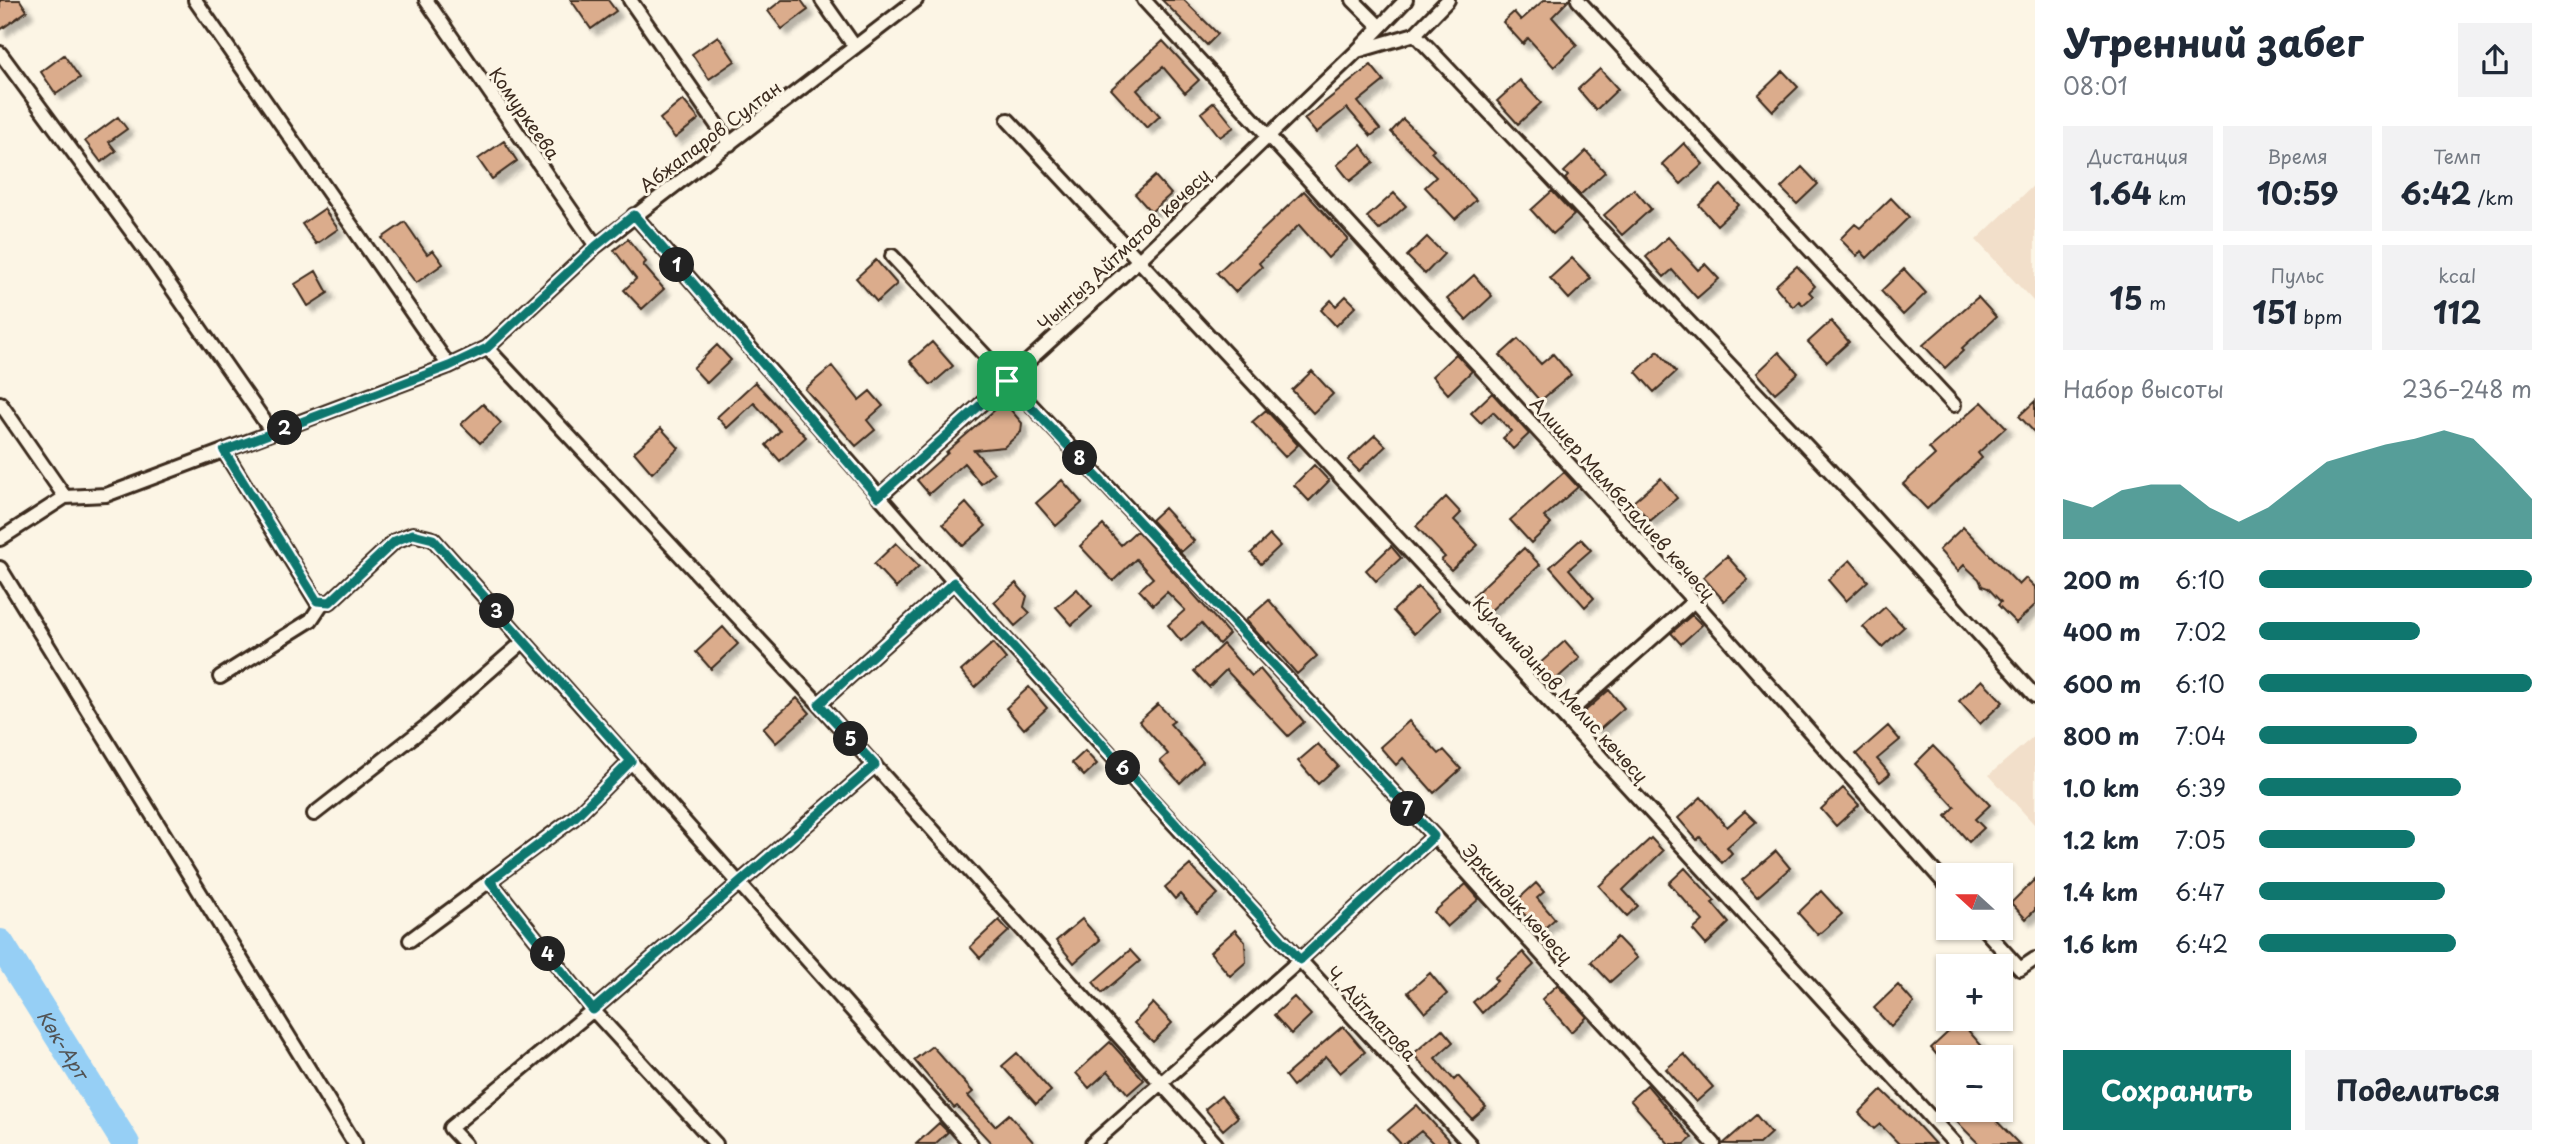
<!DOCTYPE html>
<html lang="ru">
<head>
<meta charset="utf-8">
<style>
	:root { --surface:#fff; --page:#f2f2f3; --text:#1f2937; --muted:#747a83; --accent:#0f766e }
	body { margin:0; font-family:"Playpen Sans",sans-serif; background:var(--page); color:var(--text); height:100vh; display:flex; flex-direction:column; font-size:26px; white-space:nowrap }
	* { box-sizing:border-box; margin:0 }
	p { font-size:23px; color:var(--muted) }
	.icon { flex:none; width:38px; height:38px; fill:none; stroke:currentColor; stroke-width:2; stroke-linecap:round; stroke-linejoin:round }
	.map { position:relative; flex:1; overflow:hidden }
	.drawer { display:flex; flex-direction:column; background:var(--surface); width:525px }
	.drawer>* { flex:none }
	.needle { width:46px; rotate:291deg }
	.fabs { position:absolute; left:1936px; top:863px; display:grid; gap:14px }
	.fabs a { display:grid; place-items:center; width:77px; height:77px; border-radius:0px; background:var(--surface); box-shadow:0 2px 5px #0004; font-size:35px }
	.pin { position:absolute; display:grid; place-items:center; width:60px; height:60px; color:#fff; margin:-30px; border-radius:14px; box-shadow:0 4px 10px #0006 }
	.km { position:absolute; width:35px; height:35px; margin:-18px; border-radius:50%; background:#222; color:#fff; font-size:19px; line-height:35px; text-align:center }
	.round { display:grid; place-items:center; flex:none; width:74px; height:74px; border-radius:0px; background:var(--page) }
	.summary { display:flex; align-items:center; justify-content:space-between; height:119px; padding:0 28px }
	h1 { font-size:38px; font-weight:700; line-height:52px }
	.stats { display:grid; grid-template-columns:repeat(3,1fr); gap:10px; height:119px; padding:7px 28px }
	.stats div { display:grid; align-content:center; border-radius:0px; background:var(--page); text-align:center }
	.stats b { font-size:30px; font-weight:700 }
	.stats small { font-size:19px; font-weight:400 }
	.stats p { font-size:19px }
	.chart { height:196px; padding:14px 28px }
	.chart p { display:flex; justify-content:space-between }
	.chart svg { width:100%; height:126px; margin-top:7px; fill:var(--accent); opacity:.7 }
	.action { display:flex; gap:14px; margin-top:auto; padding:14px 28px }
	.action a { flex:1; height:80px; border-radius:0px; background:var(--accent); color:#fff; font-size:28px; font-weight:700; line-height:80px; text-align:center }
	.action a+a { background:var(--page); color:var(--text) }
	ul { padding:0 28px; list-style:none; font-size:23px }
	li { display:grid; grid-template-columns:112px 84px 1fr; align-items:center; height:52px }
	li i { height:18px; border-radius:9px; background:var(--accent) }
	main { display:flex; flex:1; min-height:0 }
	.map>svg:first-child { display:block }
	.built { fill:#f2dfca }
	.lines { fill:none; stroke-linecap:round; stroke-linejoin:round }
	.river { stroke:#96cff5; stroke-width:28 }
	.building { fill:#dbac8c; stroke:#3b2a1e; stroke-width:2; filter:url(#shadow) }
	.minor-casing { stroke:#3b2a1e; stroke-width:18 }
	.minor { stroke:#fcf5e5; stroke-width:12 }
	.route-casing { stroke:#fff; stroke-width:14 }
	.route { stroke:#0f766e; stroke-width:9 }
	.labels { text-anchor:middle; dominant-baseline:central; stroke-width:6; stroke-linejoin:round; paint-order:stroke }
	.street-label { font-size:18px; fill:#3b2a1e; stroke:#fcf5e5 }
	.water-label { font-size:19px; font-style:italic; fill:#525354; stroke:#fcf5e5 }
</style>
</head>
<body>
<main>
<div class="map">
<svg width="2035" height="1144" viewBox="0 0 2035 1144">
	<defs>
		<filter id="shadow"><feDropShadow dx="6" dy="6" stdDeviation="2" flood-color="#0004"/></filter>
	</defs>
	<rect width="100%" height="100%" fill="#fcf5e5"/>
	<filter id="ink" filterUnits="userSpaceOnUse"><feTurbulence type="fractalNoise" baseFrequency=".0143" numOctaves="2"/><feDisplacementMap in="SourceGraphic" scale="14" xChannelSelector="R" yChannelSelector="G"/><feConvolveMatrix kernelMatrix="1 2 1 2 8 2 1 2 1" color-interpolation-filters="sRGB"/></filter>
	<g filter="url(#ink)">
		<path class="built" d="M2035,184V303L1976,240Z
			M2035,735V825L1989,775Z"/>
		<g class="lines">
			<path class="river" id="s1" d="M0,943L126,1144"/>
		</g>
		<path class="building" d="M0,0H20L27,11L0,30Z
			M571,0H608L616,11L591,29Z
			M782,0H801L808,10L782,29L768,11Z
			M1162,0H1184L1218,34L1207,45Z
			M1544,0H1569L1552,17L1577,45L1554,67L1528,38L1523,44L1503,22L1514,12L1521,20Z
			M718,36L735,61L709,79L692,54Z
			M1163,41L1199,80L1185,93L1163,67L1137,90L1160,116L1147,128L1111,89Z
			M64,55L80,78L56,94L41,72Z
			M1371,65L1384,81L1358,102L1380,129L1371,136L1347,108L1316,133L1304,119Z
			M1600,69L1618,89L1596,110L1578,89Z
			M1783,71L1798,87L1773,111L1758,95Z
			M1520,80L1541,103L1518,124L1497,101Z
			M683,100L699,119L675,138L660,119Z
			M1214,102L1234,127L1220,137L1201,113Z
			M118,117L127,129L109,142L116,151L101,162L85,141Z
			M1403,119L1434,149L1431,152L1476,200L1455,219L1425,187L1436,177L1391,132Z
			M504,141L517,161L492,179L478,159Z
			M1684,143L1703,164L1681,184L1662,164Z
			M1361,145L1374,162L1350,181L1337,165Z
			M1586,151L1605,172L1580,195L1565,179L1568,176L1564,172Z
			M1802,167L1818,184L1797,204L1781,188Z
			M1155,176L1171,194L1151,212L1135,194Z
			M1721,185L1739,205L1717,225L1699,205Z
			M1634,189L1651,209L1622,235L1604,215Z
			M1304,191L1348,239L1328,258L1299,225L1259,263L1262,267L1235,292L1217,273Z
			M1552,191L1574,215L1553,234L1531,210Z
			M1394,193L1406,206L1379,230L1367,217Z
			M1891,198L1909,217L1867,258L1861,251L1857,256L1840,239L1855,224L1860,228Z
			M324,209L338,229L316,244L302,224Z
			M405,222L427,254L433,250L443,264L416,283L382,238Z
			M1427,237L1444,254L1425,274L1407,256Z
			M1668,237L1698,270L1705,264L1719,279L1697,298L1672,270L1664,277L1646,257Z
			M628,239L646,262L643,265L664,289L642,309L624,290L636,279L614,250Z
			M1572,258L1591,278L1569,299L1550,278Z
			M876,260L897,284L877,302L856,278Z
			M1797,266L1815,286L1809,292L1813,296L1803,305L1799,301L1793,307L1775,286Z
			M1904,269L1926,293L1903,315L1881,291Z
			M316,271L328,293L308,306L295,284Z
			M1474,275L1492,296L1466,320L1447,299Z
			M1346,296L1356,306L1336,326L1321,310L1331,300L1336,306Z
			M1978,297L1996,317L1962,348L1964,350L1945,368L1923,345Z
			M1831,321L1849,342L1827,362L1808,342Z
			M1518,339L1541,364L1553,354L1571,375L1540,401L1500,355Z
			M932,342L953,366L931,385L910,361Z
			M717,345L731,360L707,383L693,368Z
			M1658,351L1676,372L1654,392L1636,372Z
			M1779,352L1798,373L1775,393L1757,373Z
			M1456,354L1472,371L1448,394L1432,376Z
			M832,366L859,400L870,391L883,406L867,420L875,430L856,446L805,389Z
			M1312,371L1333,394L1313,413L1292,390Z
			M755,382L806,437L780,461L766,445L780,431L754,403L727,428L717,417Z
			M1492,393L1529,434L1513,449L1503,438L1511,431L1493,412L1481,423L1471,413Z
			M2035,401V433L2019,416Z
			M1004,402L1022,423L1021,432L1004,447L974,450L994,473L981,484L964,463L929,494L917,480L949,452L945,453Z
			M1982,402L2006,427L1978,453L1982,458L1927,509L1903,484L1935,455L1929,448Z
			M483,404L501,423L480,443L461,424Z
			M1266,410L1298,445L1285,457L1252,422Z
			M661,428L679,448L652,473L634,452Z
			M1375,435L1386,446L1359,471L1348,460Z
			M1314,465L1329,481L1309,501L1294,485Z
			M1564,472L1578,487L1544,517L1551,524L1531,543L1510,520Z
			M1661,478L1677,498L1650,521L1633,502Z
			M1062,480L1082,503L1056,526L1036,503Z
			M1446,497L1461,513L1454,520L1478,545L1451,570L1441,560L1445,557L1416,526Z
			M966,503L986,526L963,546L943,524Z
			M1164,508L1194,541L1181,552L1151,520Z
			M1103,525L1121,545L1135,532H1138L1229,634L1219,644L1201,623L1181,641L1168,625L1185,610L1167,592L1153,605L1139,590L1153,578L1136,559L1113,581L1080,546Z
			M1963,527L2019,585L2026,578L2035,587V605L2016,623L1998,605L2001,602L1988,588L1982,586L1979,579L1964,565L1958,571L1939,550Z
			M1270,535L1280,546L1261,564L1251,553Z
			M1581,539L1591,550L1569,569L1594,598L1585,607L1550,567Z
			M896,543L919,566L896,588L874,564Z
			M1391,546L1401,558L1376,581L1366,570Z
			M1524,548L1540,565L1488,613L1473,596Z
			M1727,556L1748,580L1724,601L1703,577Z
			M1850,560L1868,581L1846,601L1828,580Z
			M1016,583L1027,596L1024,607L1030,613L1015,626L994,602Z
			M1418,587L1439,610L1414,634L1393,611Z
			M1077,589L1092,607L1072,625L1056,607Z
			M1269,600L1317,656L1297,674L1269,642L1267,644L1246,620Z
			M1885,607L1904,627L1882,647L1863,627Z
			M1692,615L1702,625L1681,644L1671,633Z
			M723,627L738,644L711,669L696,652Z
			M1565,641L1580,658L1554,681L1539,664Z
			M993,643L1006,659L975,687L961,671Z
			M1223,644L1252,676L1260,669L1304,722L1288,736L1226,670L1209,687L1194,671Z
			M1982,680L2003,702L1980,724L1959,701Z
			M1029,687L1047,708L1024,729L1006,708Z
			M1609,690L1624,708L1598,731L1583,713Z
			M797,698L810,713L776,743L763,728Z
			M1158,704L1174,721L1170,724L1203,761L1180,783L1160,761L1168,754L1139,721Z
			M1409,721L1439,754L1444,750L1461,769L1434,793L1403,758L1396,765L1380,747Z
			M1888,726L1900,740L1877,759L1890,774L1880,782L1856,754Z
			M1318,744L1338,766L1318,784L1298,761Z
			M1933,746L1990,805L1975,819L1984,828L1969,842L1946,816L1955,807L1915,764Z
			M1085,751L1097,764L1084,776L1072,763Z
			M1843,788L1859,805L1836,826L1821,809Z
			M1701,797L1727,827L1745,811L1756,822L1727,847L1732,853L1722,863L1700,837L1697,840L1678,818Z
			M1651,838L1663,851L1623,890L1638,906L1627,916L1599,886Z
			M1776,851L1790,868L1757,897L1742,880Z
			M1190,865L1218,894L1197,913L1180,894L1175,899L1165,887Z
			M1685,868L1715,901L1712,903L1729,923L1706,945L1693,930L1703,921L1669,883Z
			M2035,879V910L2026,919L2011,903Z
			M1536,883L1544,892L1537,898L1555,919L1540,932L1514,903Z
			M1466,884L1479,899L1447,927L1434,912Z
			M1821,891L1842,914L1818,935L1798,913Z
			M1082,919L1100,940L1074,963L1056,941Z
			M999,920L1009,931L980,958L970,947Z
			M1235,930L1245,942L1246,962L1230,976L1210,952Z
			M1617,937L1637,958L1610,982L1591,962Z
			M1130,950L1140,961L1102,993L1093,982Z
			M1523,952L1534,965L1482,1013L1473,1002L1497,981L1494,978Z
			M1430,973L1447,994L1425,1013L1408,992Z
			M1557,985L1587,1017L1571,1032L1542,999Z
			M1898,985L1914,1003L1891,1027L1874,1008Z
			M1294,997L1311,1015L1291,1034L1274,1015Z
			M1153,1003L1172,1023L1153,1042L1134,1023Z
			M1960,1021L1987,1052L1980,1057H1948V1068L1931,1048Z
			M1343,1026L1365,1052L1340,1073L1326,1057L1293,1086L1285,1076Z
			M1442,1029L1453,1042L1435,1058L1454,1080L1458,1076L1486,1107L1472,1119L1413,1054Z
			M1110,1042L1144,1080L1128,1094L1108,1071L1089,1088L1076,1073Z
			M932,1046L973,1092L968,1096L995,1126L1009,1114L1035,1144H992L957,1106L954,1108L914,1060Z
			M1017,1053L1051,1091L1036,1104L1002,1066Z
			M1684,1054L1713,1087L1696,1102L1666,1069Z
			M1647,1085L1692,1138L1685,1144H1669L1630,1100Z
			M1882,1090L1915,1122L1935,1144H1899L1880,1124L1874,1129L1859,1113Z
			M1221,1096L1238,1117L1223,1130L1205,1109Z
			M1417,1105L1452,1144H1434L1421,1131L1405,1144H1401L1388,1130Z
			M1945,1110H1986L2019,1144H1979Z
			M1756,1115L1771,1133L1759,1144H1723Z
			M939,1123L948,1132L935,1144H916Z"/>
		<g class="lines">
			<defs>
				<path id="minor" d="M195,0L449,366
					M426,0L596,246
					M630,0L730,144
					M822,0L855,47
					M1144,0L1694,601L1948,887
					M1353,0L1379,26
					M1578,0L1954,405
					M1415,34L1854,496L2035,696
					M1357,51L1415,34L1448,0
					M0,53L151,258L272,432
					M1008,120L1564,717L1955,1144
					M634,215L954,582L1151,799L1470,1144
					M892,256L1434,836L1714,1144
					M487,348L819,704L1216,1144
					M0,403L65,497
					M224,451L317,602H330L395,541L413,534L433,539L971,1144
					M879,497L1138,261L1357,51L1406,0
					M0,539L65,497L106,495L449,366L487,348L596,246L916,0
					M0,568L355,1144
					M220,677L311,620L323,602
					M819,704L954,582
					M1564,717L1694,601
					M314,814L428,725L524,641
					M490,881L593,1010L716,1144
					M1983,928L2020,969L2035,959
					M410,940L574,818L631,761
					M465,1144L450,1128L593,1010L875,765
					M1092,1144L1300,960L1434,836"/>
			</defs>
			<use href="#minor" class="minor-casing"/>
			<use href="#minor" class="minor"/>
		</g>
	</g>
	<g class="lines" filter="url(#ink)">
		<defs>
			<path id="route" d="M634,215L878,497L1007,381L1434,836L1300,960L954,582L819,704L875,765L593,1010L490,881L574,818L631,761L433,539L413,534L395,541L330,602L317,601L224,451L449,366L487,348L596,246Z"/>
		</defs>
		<use href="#route" class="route-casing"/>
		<use href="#route" class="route"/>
	</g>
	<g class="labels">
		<g class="street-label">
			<text transform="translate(525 113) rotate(55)">Комуркеева</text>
			<text transform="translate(710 136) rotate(-37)">Абжапаров Султан</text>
			<text transform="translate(1123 249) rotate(-43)">Чынгыз Айтматов көчөсү</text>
			<text transform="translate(1623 498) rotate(48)">Алишер Мамбеталиев көчөсү</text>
			<text transform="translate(1561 689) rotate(47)">Куламидинов Мелис көчөсү</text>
			<text transform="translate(1518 903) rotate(48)">Эркиндик көчөсү</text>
			<text transform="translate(1372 1013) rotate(47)">Ч. Айтматова</text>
		</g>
		<g class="water-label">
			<text stroke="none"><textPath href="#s1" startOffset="119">Көк-Арт</textPath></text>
		</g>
	</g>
</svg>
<div class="fabs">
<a><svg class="needle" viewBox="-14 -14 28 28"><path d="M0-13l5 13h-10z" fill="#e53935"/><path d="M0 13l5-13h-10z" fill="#747a83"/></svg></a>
<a>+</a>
<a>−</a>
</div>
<div class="pin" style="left:1007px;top:381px;background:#1e9e55"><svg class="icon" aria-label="arrive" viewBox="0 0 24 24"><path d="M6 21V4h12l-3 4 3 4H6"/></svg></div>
<b class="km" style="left:677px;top:265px">1</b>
<b class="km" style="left:285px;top:428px">2</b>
<b class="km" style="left:497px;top:611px">3</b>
<b class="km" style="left:548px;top:954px">4</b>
<b class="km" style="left:851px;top:739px">5</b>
<b class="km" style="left:1123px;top:768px">6</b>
<b class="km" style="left:1408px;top:809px">7</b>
<b class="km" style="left:1080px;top:458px">8</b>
</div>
<section class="drawer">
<div class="summary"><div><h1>Утренний забег</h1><p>08:01</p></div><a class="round"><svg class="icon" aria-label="share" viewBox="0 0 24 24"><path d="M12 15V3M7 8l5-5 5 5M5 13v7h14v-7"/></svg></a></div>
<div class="stats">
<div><p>Дистанция</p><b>1.64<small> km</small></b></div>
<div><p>Время</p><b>10:59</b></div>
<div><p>Темп</p><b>6:42<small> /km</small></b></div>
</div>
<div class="stats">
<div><b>15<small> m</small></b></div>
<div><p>Пульс</p><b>151<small> bpm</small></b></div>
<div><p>kcal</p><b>112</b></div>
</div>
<div class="chart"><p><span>Набор высоты</span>236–248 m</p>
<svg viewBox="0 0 160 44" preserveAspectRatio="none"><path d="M0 44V30L10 33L20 27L30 25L40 25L50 33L60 38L70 33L80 25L90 17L100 14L110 11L120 9L130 6L140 9L150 19L160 30V44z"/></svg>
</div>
<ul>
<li><b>200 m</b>6:10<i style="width:100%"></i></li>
<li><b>400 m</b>7:02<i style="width:59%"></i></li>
<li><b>600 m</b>6:10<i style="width:100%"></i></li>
<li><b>800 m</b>7:04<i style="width:58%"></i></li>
<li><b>1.0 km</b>6:39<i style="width:74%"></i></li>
<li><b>1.2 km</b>7:05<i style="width:57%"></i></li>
<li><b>1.4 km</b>6:47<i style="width:68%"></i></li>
<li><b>1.6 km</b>6:42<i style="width:72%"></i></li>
</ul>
<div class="action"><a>Сохранить</a><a>Поделиться</a></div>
</section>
</main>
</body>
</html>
